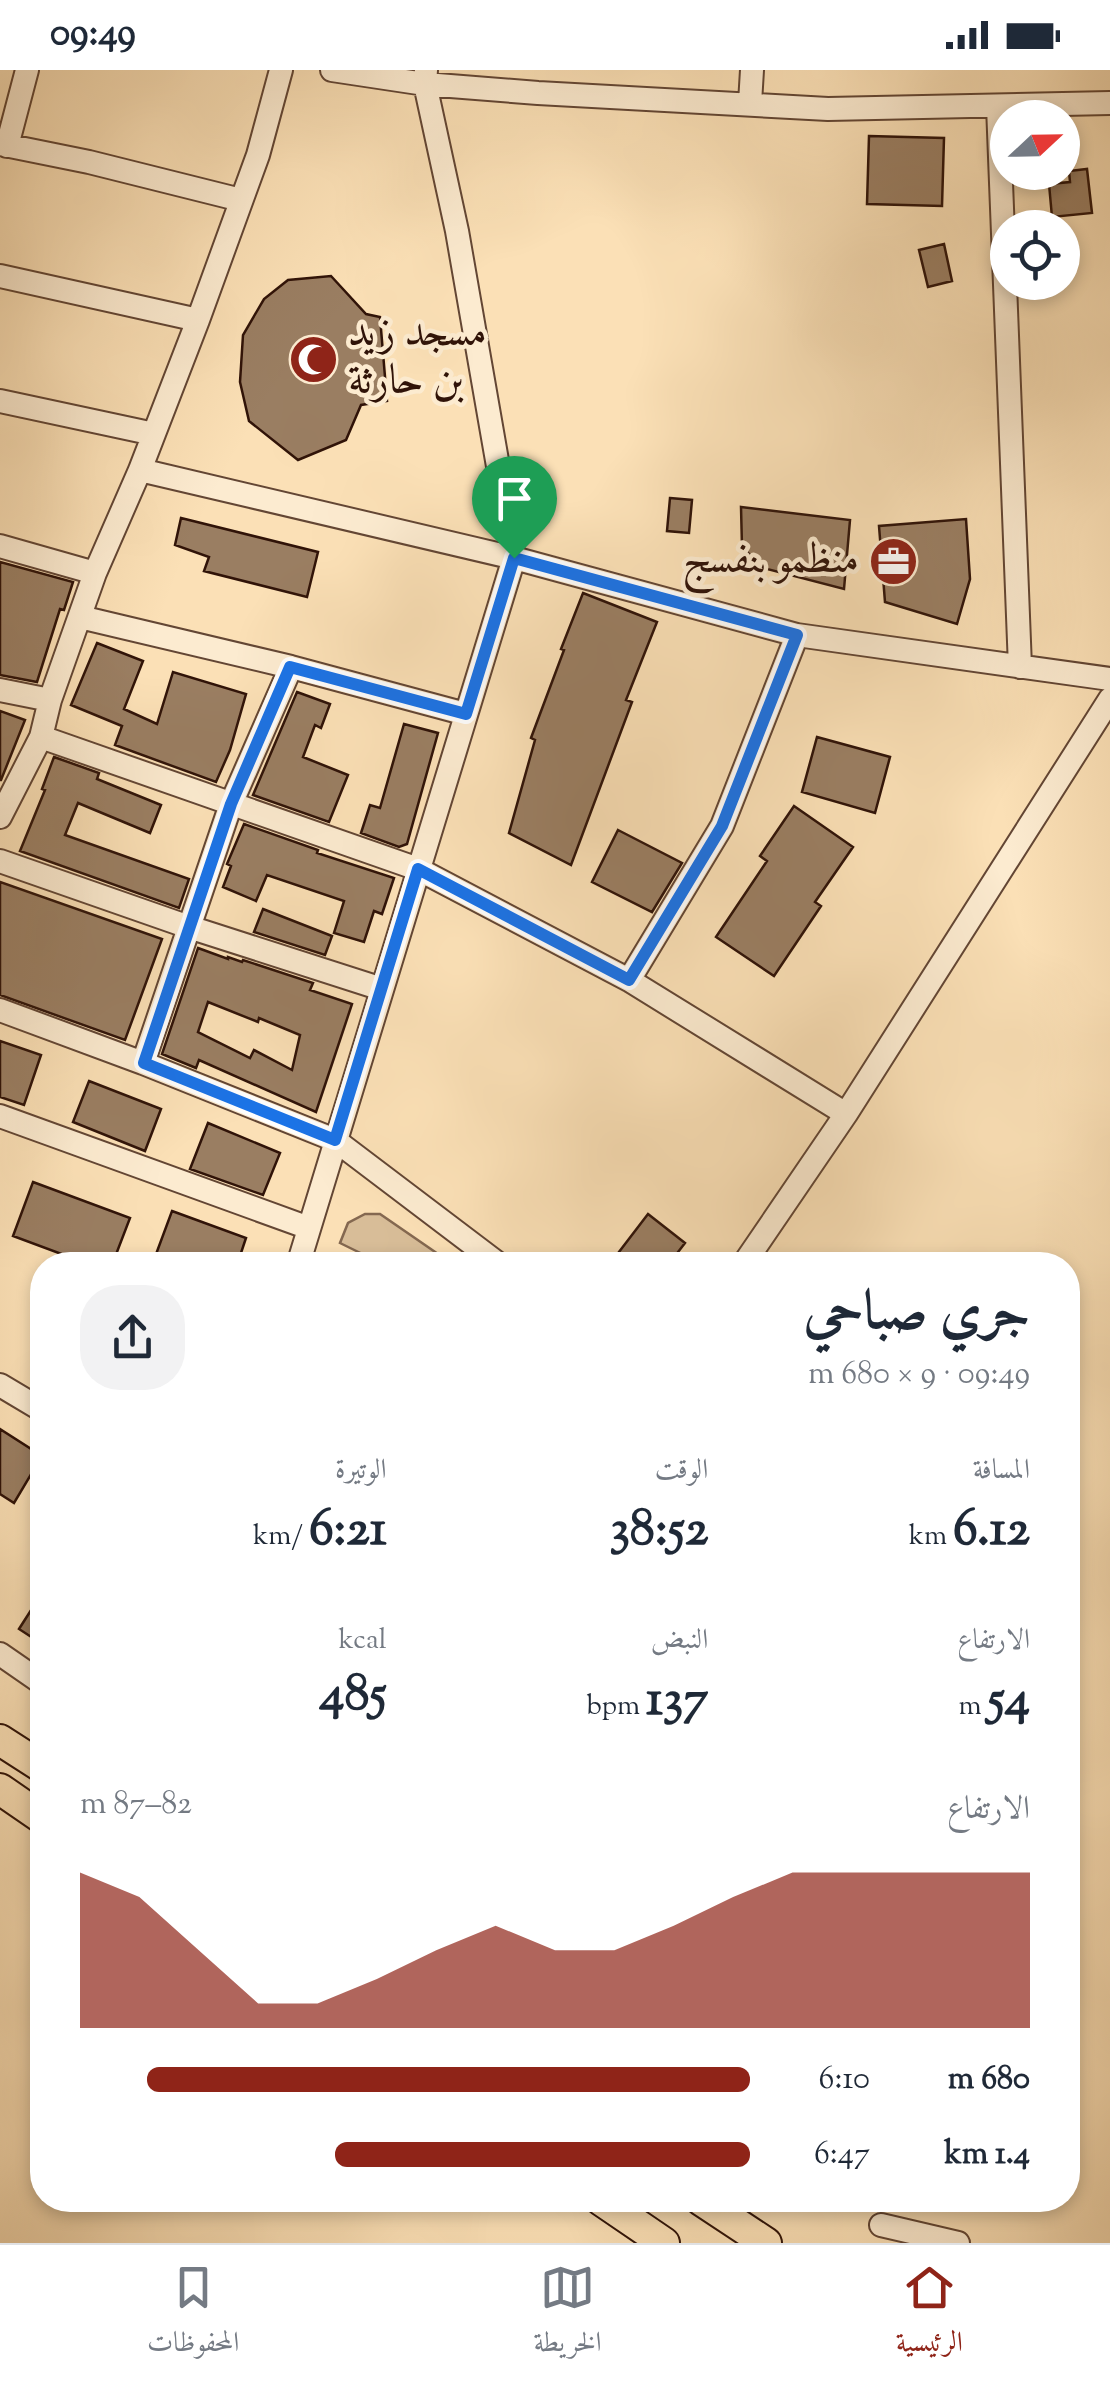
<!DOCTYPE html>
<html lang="ar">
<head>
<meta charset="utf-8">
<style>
	:root { --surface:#fff; --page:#f2f2f3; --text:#1f2937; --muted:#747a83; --line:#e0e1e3; --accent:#8f2418 }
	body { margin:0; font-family:"Sorts Mill Goudy",Amiri,serif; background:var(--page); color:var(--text); direction:rtl; height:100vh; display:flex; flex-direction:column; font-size:38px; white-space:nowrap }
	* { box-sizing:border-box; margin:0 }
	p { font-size:32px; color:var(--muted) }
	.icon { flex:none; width:55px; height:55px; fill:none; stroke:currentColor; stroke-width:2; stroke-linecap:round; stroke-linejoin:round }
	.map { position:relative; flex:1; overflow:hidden; direction:ltr }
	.drawer { position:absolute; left:30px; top:1182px; width:1050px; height:960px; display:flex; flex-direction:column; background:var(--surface); border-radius:40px; box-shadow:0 5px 15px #0003; direction:rtl }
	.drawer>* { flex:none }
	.needle { width:65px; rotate:68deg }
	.buttons { position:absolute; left:990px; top:30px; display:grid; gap:20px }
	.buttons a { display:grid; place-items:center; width:90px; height:90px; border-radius:50%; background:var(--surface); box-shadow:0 5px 15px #0003; font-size:50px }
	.pin { position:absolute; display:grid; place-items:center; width:85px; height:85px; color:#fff; margin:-102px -42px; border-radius:50% 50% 50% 0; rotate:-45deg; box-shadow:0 0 10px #0007 }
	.pin .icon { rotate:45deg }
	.round { display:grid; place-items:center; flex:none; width:105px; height:105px; border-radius:40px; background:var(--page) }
	.head { display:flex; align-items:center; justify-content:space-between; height:170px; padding:0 50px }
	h1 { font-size:55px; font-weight:700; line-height:75px }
	.stats { display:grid; grid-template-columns:repeat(3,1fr); gap:15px; height:170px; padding:10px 50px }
	.stats div { display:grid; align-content:center }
	.stats b { font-size:50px; font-weight:700 }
	.stats small { font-size:28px; font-weight:400 }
	.stats p { font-size:28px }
	.chart { height:280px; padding:20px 50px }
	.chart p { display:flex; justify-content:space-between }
	.chart svg { width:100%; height:180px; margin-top:10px; fill:var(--accent); opacity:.7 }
	ul { padding:0 50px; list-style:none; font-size:32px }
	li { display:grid; grid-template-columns:160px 120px 1fr; align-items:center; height:75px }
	li i { height:25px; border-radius:12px; background:var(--accent) }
	.status { display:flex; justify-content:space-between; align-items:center; height:70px; padding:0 50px; background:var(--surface); direction:ltr }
	.status svg { height:28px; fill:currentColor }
	.dock { display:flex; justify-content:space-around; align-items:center; height:140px; border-top:2px solid var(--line); background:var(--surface); font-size:28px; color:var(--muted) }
	.dock a { display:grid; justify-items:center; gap:5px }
	.dock .selected { color:var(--accent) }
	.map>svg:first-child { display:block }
	.green { fill:#d8bd98; stroke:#846850; stroke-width:2.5 }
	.building { fill:#9a7e62; stroke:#301308; stroke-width:2.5; fill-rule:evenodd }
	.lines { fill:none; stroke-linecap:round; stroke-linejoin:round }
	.minor-casing { stroke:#634634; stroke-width:26 }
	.major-casing { stroke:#301308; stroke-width:34 }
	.minor { stroke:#fcebd0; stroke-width:22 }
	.major { stroke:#fbe0b6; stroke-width:30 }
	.route-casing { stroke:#fff; stroke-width:20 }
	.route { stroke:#1a73e8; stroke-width:12 }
	.labels { text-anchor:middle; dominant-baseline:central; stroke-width:9; stroke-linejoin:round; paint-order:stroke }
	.poi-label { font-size:42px; fill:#301308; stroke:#fcebd0; text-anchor:start }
</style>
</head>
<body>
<div class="status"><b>09:49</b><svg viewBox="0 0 49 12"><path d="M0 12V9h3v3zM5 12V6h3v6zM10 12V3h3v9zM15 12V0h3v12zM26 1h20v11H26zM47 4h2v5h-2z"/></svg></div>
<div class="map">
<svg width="1110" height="2173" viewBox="0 0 1110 2173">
	<rect width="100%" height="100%" fill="#fbe0b6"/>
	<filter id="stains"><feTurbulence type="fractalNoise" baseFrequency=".002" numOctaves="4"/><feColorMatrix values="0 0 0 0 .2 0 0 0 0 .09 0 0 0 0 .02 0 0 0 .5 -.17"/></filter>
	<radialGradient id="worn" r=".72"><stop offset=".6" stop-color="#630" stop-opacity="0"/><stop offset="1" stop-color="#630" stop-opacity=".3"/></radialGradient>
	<path class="green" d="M365,1144H380L454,1195H385L340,1173L348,1153Z"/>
	<path class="building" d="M869,66L944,68L942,136L867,134Z
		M1087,99L1092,143L1052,147L1049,114L1070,112L1069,101Z
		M944,174L952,211L928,217L919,180Z
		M331,206L366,244L380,247L387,331L361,335L346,370L298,390L249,351L240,312L243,265L264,229L288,210Z
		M670,428L692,430L689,463L667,461Z
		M741,437L850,450L844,519L763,498L742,477Z
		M181,448L318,482L307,527L204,501L209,487L175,475Z
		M966,449L970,509L957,554L885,532L879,456Z
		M0,492L73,512L64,540L60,539L37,612L0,605Z
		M583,523L657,552L626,630L632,632L571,795L509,763L535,670L531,668L564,580L561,579Z
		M97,573L143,591L124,639L157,654L173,602L246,624L230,680L216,712L115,675L122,656L71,635Z
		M297,622L330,634L321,658L315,655L303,687L348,705L329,752L253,725Z
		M0,641L25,650L1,710H0Z
		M404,654L438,663L407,774L399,777L361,763L370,735L380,738Z
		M817,667L890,687L875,743L802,722Z
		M54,687L99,703L97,709L161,735L150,763L78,733L65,765L189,809L179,838L20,781L45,720L42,719Z
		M794,736L853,777L815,832L821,836L774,906L716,867L767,791L760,786Z
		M244,754L318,780L317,783L394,808L382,844L374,841L364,872L334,863L344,831L267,805L256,831L223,817L231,796L227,794Z
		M618,760L682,793L652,842L592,812Z
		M0,812L162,869L125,970L0,925Z
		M263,839L332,866L325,885L254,862Z
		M198,878L228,889V887L242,892L243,890L313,913L310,920L352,934L316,1042L199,990L196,998L162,984ZM208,932L258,952L259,948L300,965L292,1000L254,980L250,988L198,962Z
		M0,971L41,985L24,1035L0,1027Z
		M89,1011L161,1039L145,1081L73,1052Z
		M208,1053L280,1083L263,1125L190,1099Z
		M33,1112L130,1148L112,1195H91L13,1166Z
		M172,1141L246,1168L237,1195H152Z
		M648,1144L685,1173L668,1195H609Z
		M0,1359L42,1386L14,1433L0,1424Z
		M42,1523V1574L19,1559Z"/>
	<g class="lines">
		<defs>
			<path id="minor" d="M332,0L425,14L538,23L828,39L1110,33
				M750,33L752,0
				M998,36L1020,597
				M0,74L89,92L241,130
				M7,76L27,0
				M0,206L198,250
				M0,331L154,364
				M140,400L514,488L797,565L1110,609
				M0,476L95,503
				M80,547L291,597L466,644
				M0,620L50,630
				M41,667L418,799L629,910L722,756L797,565
				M0,747L41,667L50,630L95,503L140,400L198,250L258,85L281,0
				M0,791L189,857L382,919
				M629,910L846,1044
				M0,940L143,993L335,1070L500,1195
				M143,993L231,734L291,597
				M0,1046L309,1158
				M298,1195L514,488L457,161L425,14L426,0
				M743,1195L846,1044L1110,629
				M0,1315L42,1340
				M0,1584L42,1613
				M881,2155L958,2173"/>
			<path id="major" d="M0,1670L42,1697
				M0,1719L42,1748
				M601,2130L664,2173
				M701,2130L766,2173"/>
		</defs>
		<use href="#minor" class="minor-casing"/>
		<use href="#major" class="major-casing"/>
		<use href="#minor" class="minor"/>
		<use href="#major" class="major"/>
	</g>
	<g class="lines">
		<defs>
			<path id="route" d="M514,488L797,565L722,756L629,910L418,799L335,1070L144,993L231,734L290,597L466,644Z"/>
		</defs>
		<use href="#route" class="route-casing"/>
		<use href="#route" class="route"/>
	</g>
	<defs>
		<symbol id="mosque-disc" viewBox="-11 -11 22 22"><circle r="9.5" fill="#8f2418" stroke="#fcebd0"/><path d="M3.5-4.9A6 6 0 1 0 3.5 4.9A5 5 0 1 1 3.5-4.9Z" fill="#fff"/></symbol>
		<symbol id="office-disc" viewBox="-11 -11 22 22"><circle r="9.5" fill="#8f2418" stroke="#fcebd0"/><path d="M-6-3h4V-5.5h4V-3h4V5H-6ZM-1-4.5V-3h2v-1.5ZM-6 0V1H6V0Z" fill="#fff"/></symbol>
	</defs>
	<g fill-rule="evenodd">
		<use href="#mosque-disc" x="286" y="262" width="55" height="55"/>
		<use href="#office-disc" x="866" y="464" width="55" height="55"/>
	</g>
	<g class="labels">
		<g class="poi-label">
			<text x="348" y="265">مسجد زيد<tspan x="348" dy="48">بن حارثة</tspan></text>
			<text x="859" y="492" text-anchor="end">منظمو بنفسج</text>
		</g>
	</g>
	<rect width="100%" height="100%" filter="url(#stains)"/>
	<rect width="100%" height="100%" fill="url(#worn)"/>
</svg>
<div class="buttons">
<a><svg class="needle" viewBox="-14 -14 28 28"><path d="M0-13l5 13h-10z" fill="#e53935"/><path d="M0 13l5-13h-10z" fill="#747a83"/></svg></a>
<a><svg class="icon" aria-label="locate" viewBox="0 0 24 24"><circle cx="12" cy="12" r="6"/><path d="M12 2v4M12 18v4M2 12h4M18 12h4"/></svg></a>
</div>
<div class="pin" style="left:514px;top:488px;background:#1e9e55"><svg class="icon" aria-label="arrive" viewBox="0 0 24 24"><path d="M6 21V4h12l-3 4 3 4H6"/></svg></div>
<section class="drawer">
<div class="head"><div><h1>جري صباحي</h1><p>09:49 · 9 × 680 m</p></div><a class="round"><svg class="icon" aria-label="share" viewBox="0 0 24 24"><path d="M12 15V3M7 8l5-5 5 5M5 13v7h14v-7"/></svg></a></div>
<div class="stats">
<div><p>المسافة</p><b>6.12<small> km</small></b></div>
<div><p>الوقت</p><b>38:52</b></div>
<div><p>الوتيرة</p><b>6:21<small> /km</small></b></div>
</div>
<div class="stats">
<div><p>الارتفاع</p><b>54<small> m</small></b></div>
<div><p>النبض</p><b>137<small> bpm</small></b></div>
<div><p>kcal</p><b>485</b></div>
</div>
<div class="chart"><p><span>الارتفاع</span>82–87 m</p>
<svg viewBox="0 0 160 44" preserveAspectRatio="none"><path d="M0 44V6L10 12L20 25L30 38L40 38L50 32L60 25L70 19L80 25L90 25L100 19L110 12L120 6L130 6L140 6L150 6L160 6V44z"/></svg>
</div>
<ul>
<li><b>680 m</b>6:10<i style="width:90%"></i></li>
<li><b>1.4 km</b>6:47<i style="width:62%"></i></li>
</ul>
</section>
</div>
<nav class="dock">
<a class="selected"><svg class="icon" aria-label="home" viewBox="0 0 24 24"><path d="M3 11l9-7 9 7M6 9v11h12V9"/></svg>الرئيسية</a>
<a><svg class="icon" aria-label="map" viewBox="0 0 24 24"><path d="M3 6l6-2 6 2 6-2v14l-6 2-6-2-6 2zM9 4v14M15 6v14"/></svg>الخريطة</a>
<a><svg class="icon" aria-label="saved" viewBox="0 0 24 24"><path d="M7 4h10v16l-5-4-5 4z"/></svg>المحفوظات</a>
</nav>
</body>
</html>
